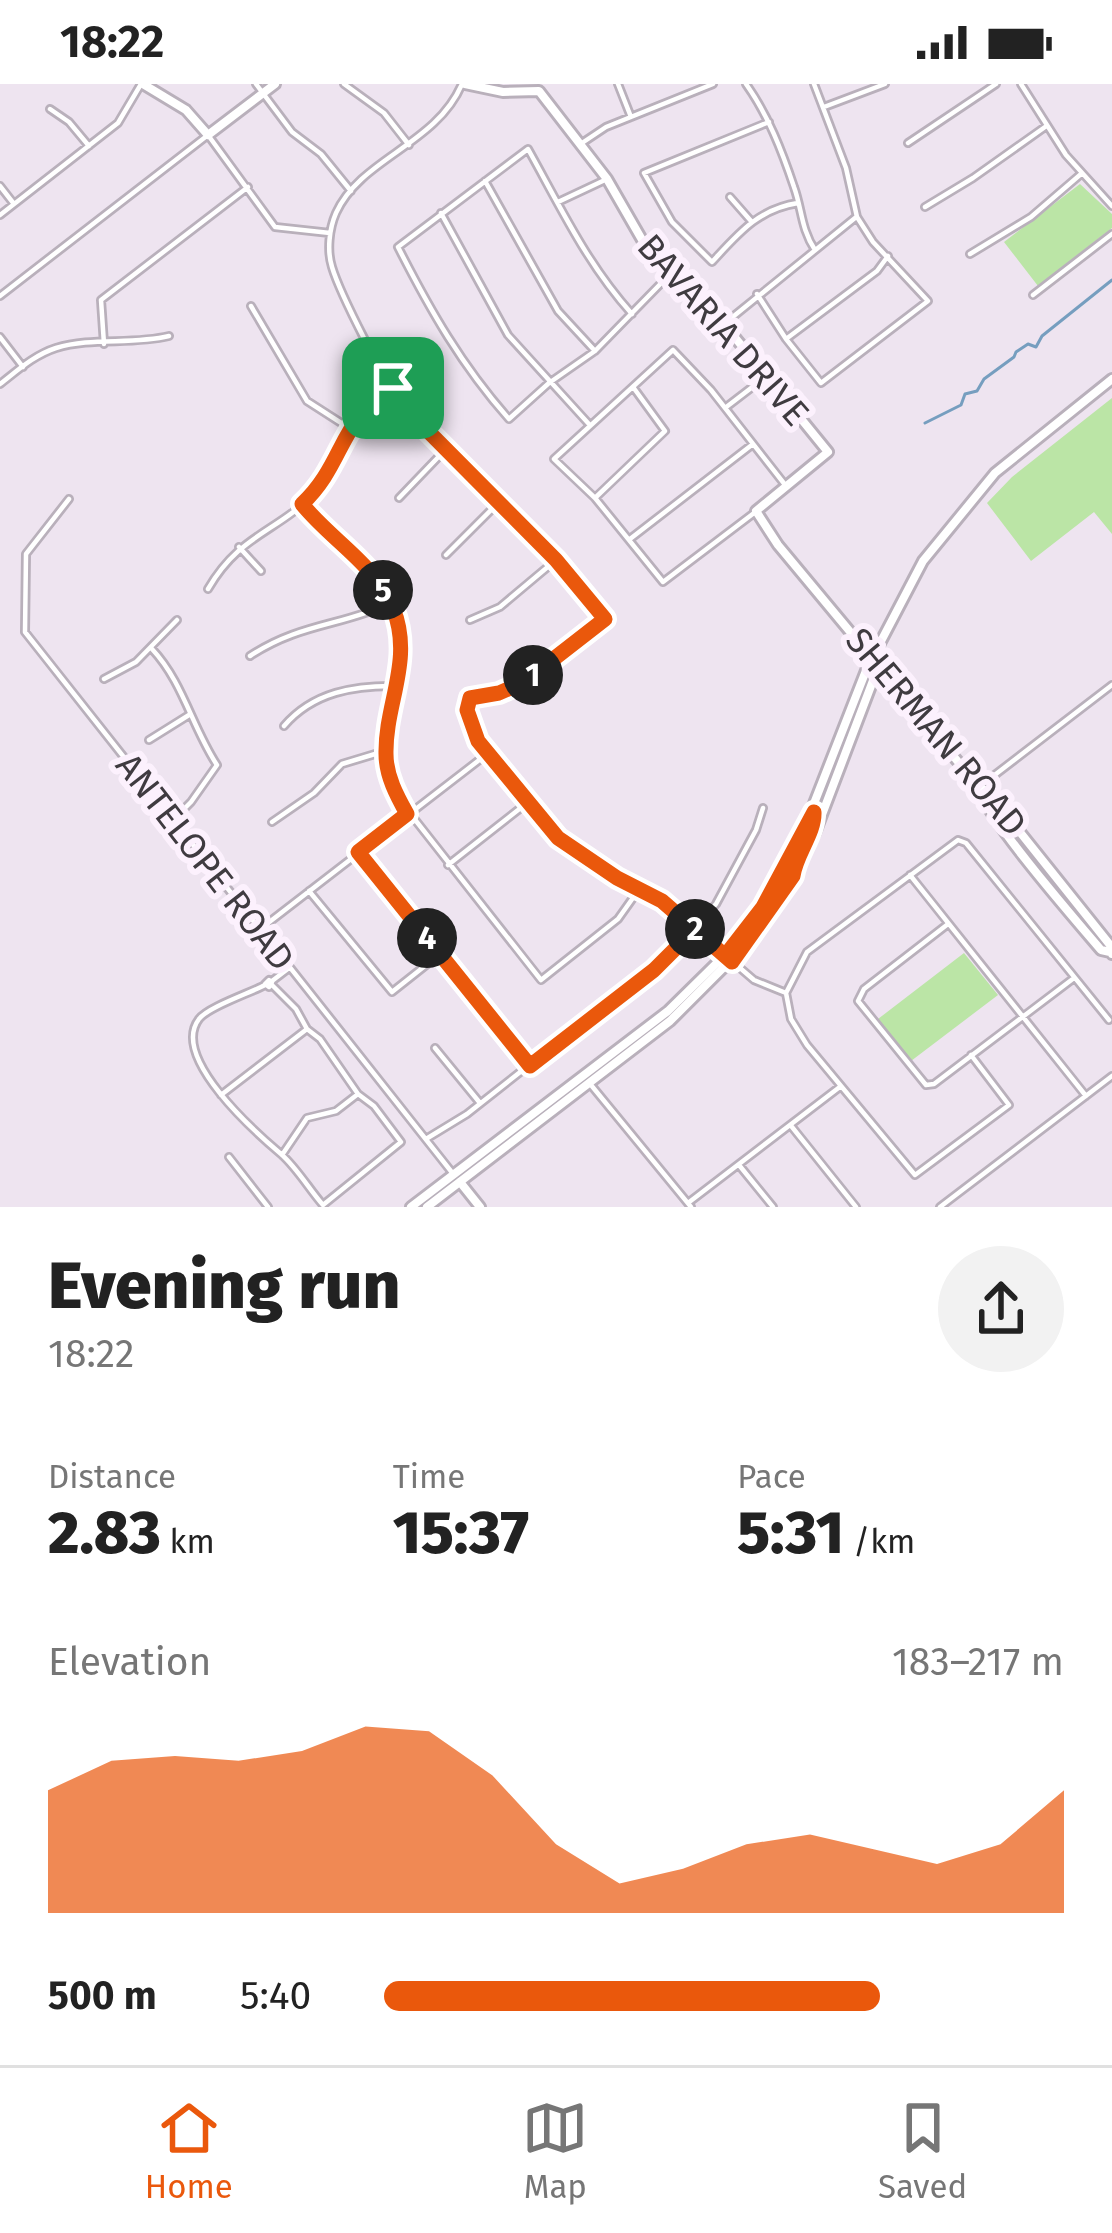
<!DOCTYPE html>
<html lang="en">
<head>
<meta charset="utf-8">
<style>
	:root { --surface:#fff; --page:#f2f2f2; --text:#222; --muted:#767676; --line:#e0e0e0; --accent:#ea580c }
	body { margin:0; font-family:"Fira Sans",sans-serif; background:var(--page); color:var(--text); height:100vh; display:flex; flex-direction:column; font-size:45px; white-space:nowrap }
	* { box-sizing:border-box; margin:0 }
	p { font-size:39px; color:var(--muted) }
	.icon { flex:none; width:66px; height:66px; fill:none; stroke:currentColor; stroke-width:2; stroke-linecap:round; stroke-linejoin:round }
	.map { position:relative; height:1123px; overflow:hidden }
	.sheet { display:flex; flex-direction:column; background:var(--surface); flex:1 }
	.sheet>* { flex:none }
	.pin { position:absolute; display:grid; place-items:center; width:102px; height:102px; color:#fff; margin:-51px; border-radius:24px; box-shadow:0 6px 18px #0006 }
	.km { position:absolute; width:60px; height:60px; margin:-30px; border-radius:50%; background:#222; color:#fff; font-size:33px; line-height:60px; text-align:center }
	.round { display:grid; place-items:center; flex:none; width:126px; height:126px; border-radius:63px; background:var(--page) }
	.overview { display:flex; align-items:center; justify-content:space-between; height:204px; padding:0 48px }
	h1 { font-size:66px; font-weight:800; line-height:90px }
	.stats { display:grid; grid-template-columns:repeat(3,1fr); gap:18px; height:204px; padding:12px 48px }
	.stats div { display:grid; align-content:center }
	.stats b { font-size:60px; font-weight:800 }
	.stats small { font-size:33px; font-weight:400 }
	.stats p { font-size:33px }
	.chart { height:336px; padding:24px 48px }
	.chart p { display:flex; justify-content:space-between }
	.chart svg { width:100%; height:216px; margin-top:12px; fill:var(--accent); opacity:.7 }
	ul { padding:0 48px; list-style:none; font-size:39px }
	li { display:grid; grid-template-columns:192px 144px 1fr; align-items:center; height:90px }
	li i { height:30px; border-radius:15px; background:var(--accent) }
	.status { display:flex; justify-content:space-between; align-items:center; height:84px; padding:0 60px; background:var(--surface); direction:ltr }
	.status svg { height:33px; fill:currentColor }
	.tabs { display:flex; justify-content:space-around; align-items:center; height:168px; border-top:3px solid var(--line); background:var(--surface); font-size:33px; color:var(--muted) }
	.tabs a { display:grid; justify-items:center; gap:6px }
	.tabs .active { color:var(--accent) }
	.map>svg:first-child { display:block }
	.green { fill:#bbe5a6 }
	.lines { fill:none; stroke-linecap:round; stroke-linejoin:round }
	.stream { stroke:#769ebf; stroke-width:3 }
	.minor-casing { stroke:#b9b0bb; stroke-width:10 }
	.tertiary-casing { stroke:#b9b0bb; stroke-width:14 }
	.secondary-casing { stroke:#b9b0bb; stroke-width:14 }
	.minor { stroke:#fff; stroke-width:4.5 }
	.tertiary { stroke:#fff; stroke-width:8 }
	.secondary { stroke:#fff; stroke-width:8 }
	.route-casing { stroke:#fff; stroke-width:24 }
	.route { stroke:#ea580c; stroke-width:15 }
	.labels { text-anchor:middle; dominant-baseline:central; stroke-width:12; stroke-linejoin:round; paint-order:stroke }
	.street-label { font-size:36px; fill:#3f3b40; stroke:#fcf1fd }
</style>
</head>
<body>
<div class="status"><b>18:22</b><svg viewBox="0 0 49 12"><path d="M0 12V9h3v3zM5 12V6h3v6zM10 12V3h3v9zM15 12V0h3v12zM26 1h20v11H26zM47 4h2v5h-2z"/></svg></div>
<div class="map">
<svg width="1112" height="1123" viewBox="0 0 1112 1123">
	<rect width="100%" height="100%" fill="#eee4f0"/>
	<path class="green" d="M1080,100L1112,130V144L1038,202L1004,158Z
		M1112,314V450L1094,428L1031,477L987,419L1012,393Z
		M964,869L998,911L911,977L878,935Z"/>
	<g class="lines">
		<path class="stream" d="M925,339L961,321L965,310L977,307L984,295L1014,273L1016,268L1028,260L1036,263L1042,252L1112,196"/>
		<defs>
			<path id="minor" d="M256,0L292,48L321,70L351,107
				M344,0L384,29L409,61
				M462,0C436,61 361,74 336,129C329,145 327,167 332,183C340,210 386,300 403,322C423,348 451,371 474,394C520,440 565,485 605,535L524,598L499,609L470,613L467,626L474,648L558,755L617,794L662,817L754,896L786,909
				M618,0L631,33
				M746,0C768,31 782,67 794,103C802,125 801,145 815,166
				M1021,0L1066,71L1112,122
				M824,23L885,0
				M50,25L69,38L89,62
				M769,38L644,89L672,138L712,178C738,150 758,125 798,119
				M582,59L606,43L713,0
				M908,59L996,0
				M485,97L558,227L595,267
				M0,102L14,120
				M730,113L751,137
				M558,118L607,95
				M925,123L973,94L1045,43
				M441,129L508,251L588,339
				M0,131L118,39L141,0
				M970,170L1031,133L1081,90
				M757,210L786,255L821,299L928,217L873,158L857,133L846,84L814,0
				M1033,211L1112,150
				M0,212L208,51L275,143L330,149
				M251,222L307,317L349,344
				M632,230C587,180 561,124 528,65L398,163C430,226 462,282 509,335L549,299L595,267L671,189
				M724,240L855,134
				M0,253L23,283
				M786,255L877,187L888,172
				M104,260L101,216L248,103
				M0,300C17,287 34,271 56,264C92,253 132,261 169,252
				M725,324L768,291
				M399,414L446,365
				M595,414L665,347L633,303
				M69,415L26,470L25,548L454,1091
				M302,420L366,482L397,536L401,585L385,667L398,714L541,896L618,835L640,804
				M754,429L663,498L595,414L554,375L673,266L711,306L786,402
				M630,455L753,360
				M239,463L261,487
				M446,471L499,418
				M208,505C241,448 280,448 317,406C351,366 340,333 393,304
				M470,536L500,523L556,476
				M152,565C183,598 192,643 217,681L191,718L171,738
				M250,572C300,539 342,542 391,519
				M104,595L136,578L177,536
				M284,642C313,608 355,601 398,602
				M149,656L189,631
				M979,703L1112,601
				M272,738L314,709L342,680L385,667
				M358,768L530,982
				M448,781L527,719
				M910,791L1086,1012
				M309,807L392,908L440,870
				M948,840L864,905L858,917L926,1001L934,1000L1074,894
				M259,846L487,670
				M269,896L272,898L269,903L265,900Z
				M272,897L289,884
				M265,901C250,909 208,923 199,935C170,973 255,1048 281,1070C297,1084 309,1105 323,1121L401,1058L374,1022L358,1010L320,955L307,945L296,925L272,901
				M435,964L480,1019
				M971,971L1009,1021L915,1091L807,961L791,935L786,909L807,868L958,756L966,759L1109,936
				M591,1001L691,1123
				M221,1011L307,945
				M792,1043L856,1123
				M426,1055L467,1030L674,867L716,820L756,746L763,724
				M282,1071L307,1034L336,1027L358,1010
				M229,1073L268,1123
				M739,1081L773,1123
				M688,1119L841,1002
				M940,1123L1112,992"/>
			<path id="tertiary" d="M143,0L186,26L208,51L275,0
				M465,0L503,8L539,7L607,95L645,161L724,240L828,368L756,427L778,461L979,703L988,708L1110,861L1112,870
				M979,703C981,728 1079,840 1101,866L1110,868
				M460,1098L480,1123"/>
			<path id="secondary" d="M411,1123L668,927L732,864L763,823L795,768L867,584L923,477L995,389L1112,295
				M427,1123L670,937L745,862L782,810L815,749L874,594L875,577"/>
		</defs>
		<use href="#minor" class="minor-casing"/>
		<use href="#tertiary" class="tertiary-casing"/>
		<use href="#secondary" class="secondary-casing"/>
		<use href="#minor" class="minor"/>
		<use href="#tertiary" class="tertiary"/>
		<use href="#secondary" class="secondary"/>
	</g>
	<g class="lines">
		<defs>
			<path id="route" d="M393,304L410,329L556,476L605,535L524,598L499,609L470,614L467,626L478,657L558,754L617,794L662,817L732,878L793,792C796,770 815,749 814,728L763,823L725,872L695,845L654,886L530,982L358,768L407,730C397,712 386,692 386,670C385,619 414,576 393,524C374,479 332,457 302,420C345,380 339,334 393,304"/>
		</defs>
		<use href="#route" class="route-casing"/>
		<use href="#route" class="route"/>
	</g>
	<g class="labels">
		<g class="street-label">
			<text transform="translate(723 246) rotate(49)">BAVARIA DRIVE</text>
			<text transform="translate(936 648) rotate(50)">SHERMAN ROAD</text>
			<text transform="translate(205 778) rotate(52)">ANTELOPE ROAD</text>
		</g>
	</g>
</svg>
<div class="pin" style="left:393px;top:304px;background:#1e9e55"><svg class="icon" aria-label="arrive" viewBox="0 0 24 24"><path d="M6 21V4h12l-3 4 3 4H6"/></svg></div>
<b class="km" style="left:533px;top:591px">1</b>
<b class="km" style="left:695px;top:845px">2</b>
<b class="km" style="left:427px;top:854px">4</b>
<b class="km" style="left:383px;top:506px">5</b>
</div>
<section class="sheet">
<div class="overview"><div><h1>Evening run</h1><p>18:22</p></div><a class="round"><svg class="icon" aria-label="share" viewBox="0 0 24 24"><path d="M12 15V3M7 8l5-5 5 5M5 13v7h14v-7"/></svg></a></div>
<div class="stats">
<div><p>Distance</p><b>2.83<small> km</small></b></div>
<div><p>Time</p><b>15:37</b></div>
<div><p>Pace</p><b>5:31<small> /km</small></b></div>
</div>
<div class="chart"><p><span>Elevation</span>183–217 m</p>
<svg viewBox="0 0 160 44" preserveAspectRatio="none"><path d="M0 44V19L10 13L20 12L30 13L40 11L50 6L60 7L70 16L80 30L90 38L100 35L110 30L120 28L130 31L140 34L150 30L160 19V44z"/></svg>
</div>
<ul>
<li><b>500 m</b>5:40<i style="width:73%"></i></li>
</ul>
</section>
<nav class="tabs">
<a class="active"><svg class="icon" aria-label="home" viewBox="0 0 24 24"><path d="M3 11l9-7 9 7M6 9v11h12V9"/></svg>Home</a>
<a><svg class="icon" aria-label="map" viewBox="0 0 24 24"><path d="M3 6l6-2 6 2 6-2v14l-6 2-6-2-6 2zM9 4v14M15 6v14"/></svg>Map</a>
<a><svg class="icon" aria-label="saved" viewBox="0 0 24 24"><path d="M7 4h10v16l-5-4-5 4z"/></svg>Saved</a>
</nav>
</body>
</html>
